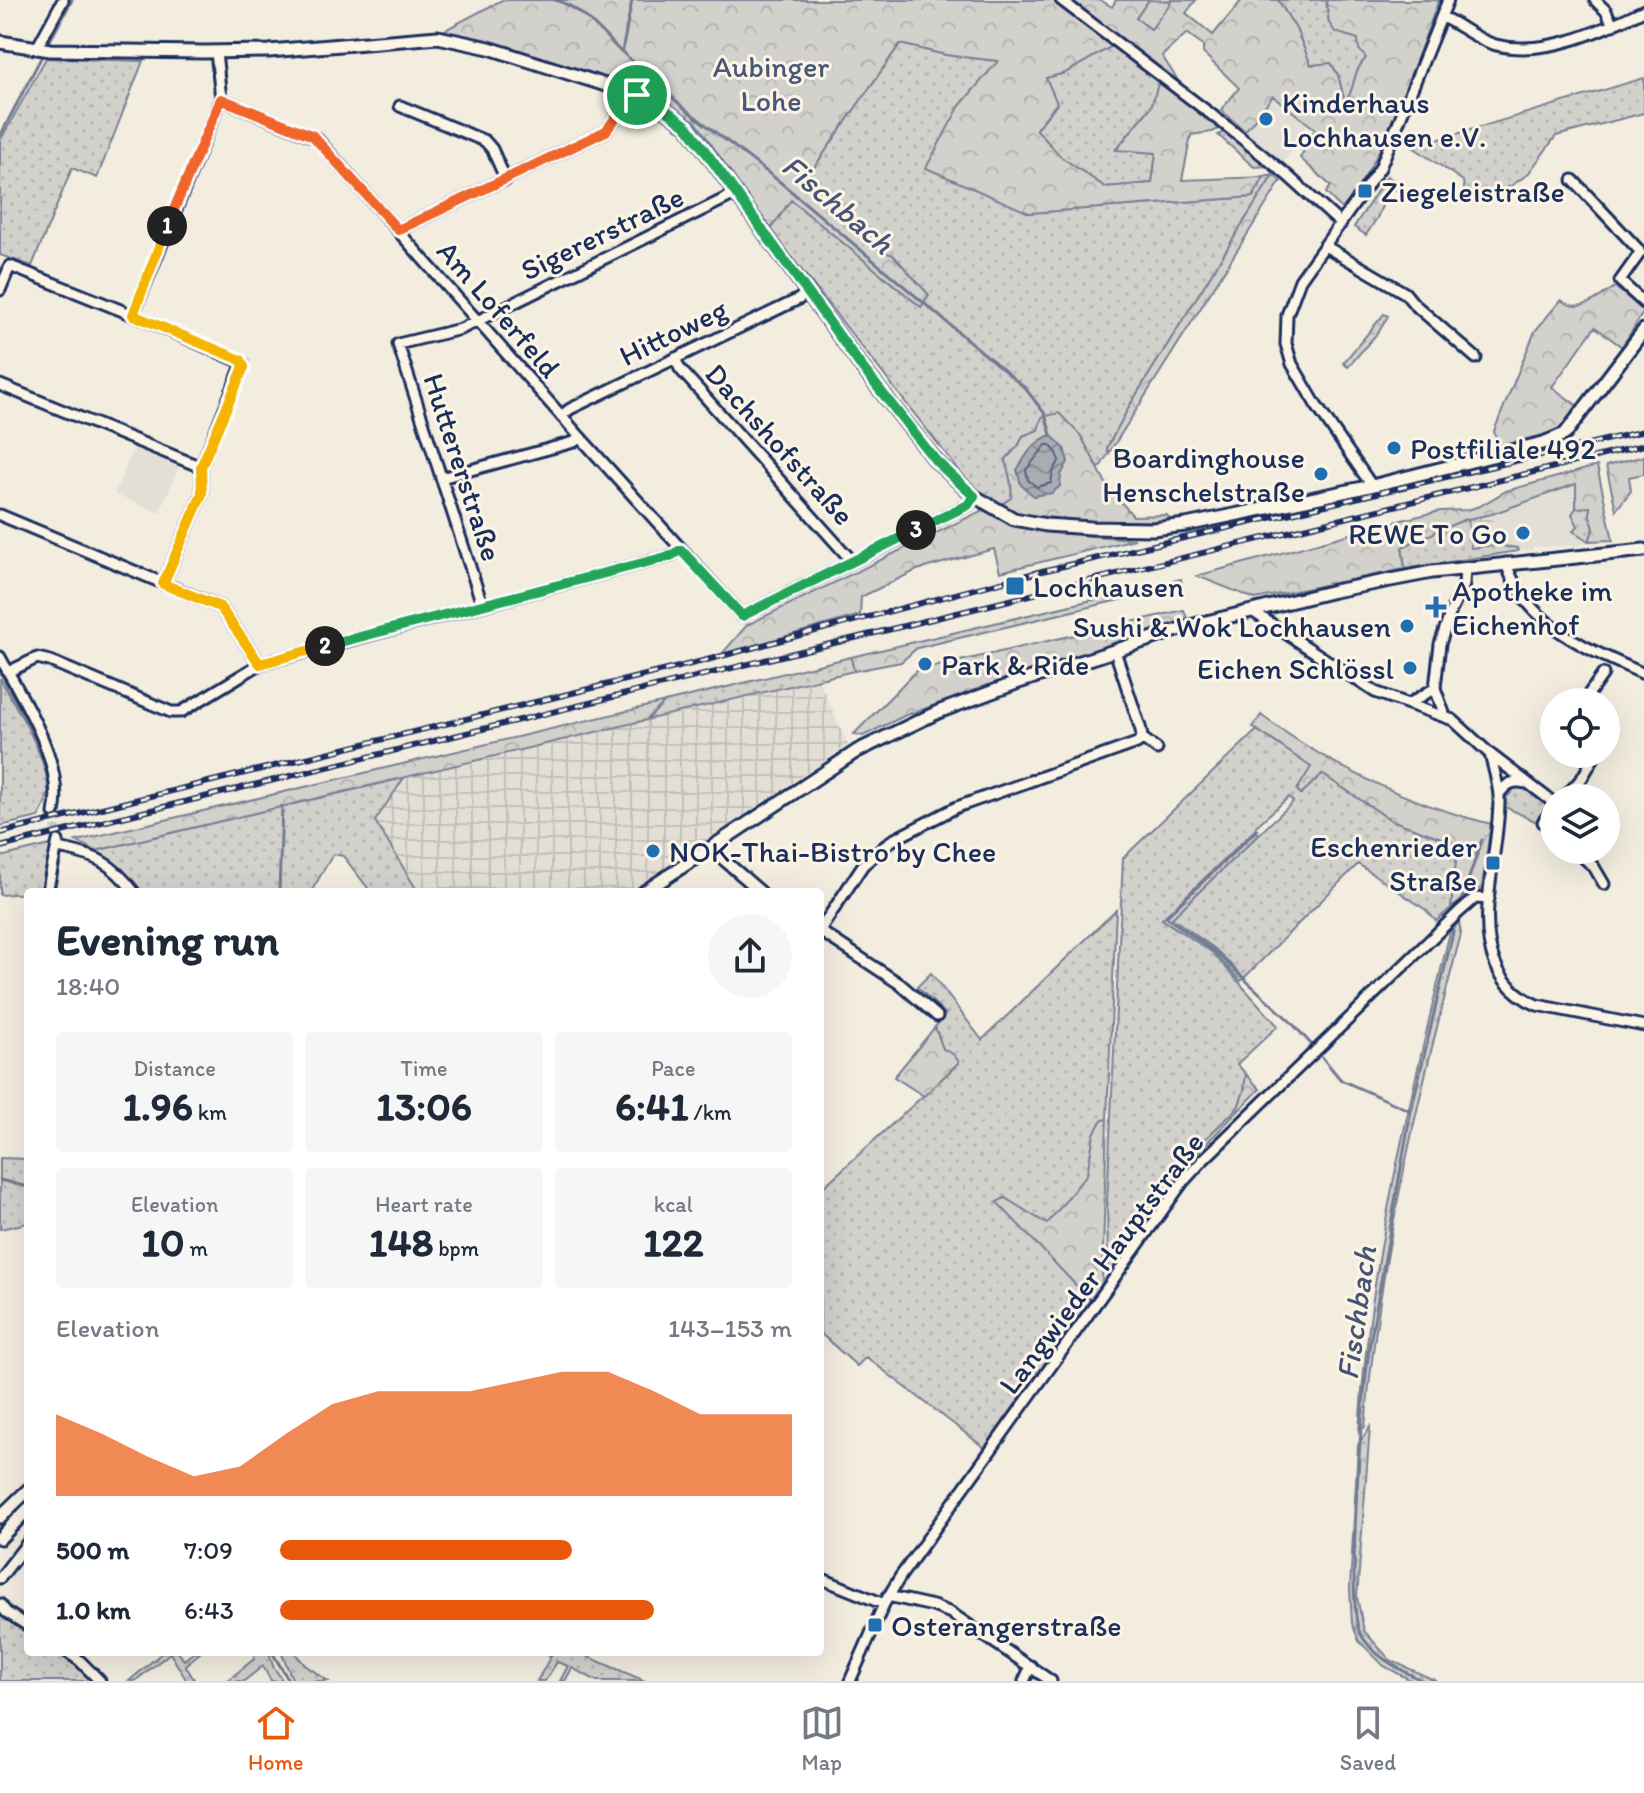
<!DOCTYPE html>
<html lang="en">
<head>
<meta charset="utf-8">
<style>
	:root { --surface:#fff; --page:#f6f6f7; --text:#1f2937; --muted:#747a83; --line:#e0e1e3; --accent:#ea580c }
	body { margin:0; font-family:Itim,sans-serif; background:var(--page); color:var(--text); height:100vh; display:flex; flex-direction:column; font-size:30px; white-space:nowrap }
	* { box-sizing:border-box; margin:0 }
	p { font-size:26px; color:var(--muted) }
	.icon { flex:none; width:44px; height:44px; fill:none; stroke:currentColor; stroke-width:2; stroke-linecap:round; stroke-linejoin:round }
	.map { position:relative; flex:1; overflow:hidden }
	.sheet { position:absolute; left:24px; top:888px; width:800px; height:768px; display:flex; flex-direction:column; background:var(--surface); border-radius:8px; box-shadow:0 8px 32px #0002 }
	.sheet>* { flex:none }
	.fabs { position:absolute; left:1540px; top:688px; display:grid; gap:16px }
	.fabs a { display:grid; place-items:center; width:80px; height:80px; border-radius:50%; background:var(--surface); box-shadow:0 8px 32px #0002; font-size:40px }
	.pin { position:absolute; display:grid; place-items:center; width:68px; height:68px; color:#fff; margin:-34px; border:4px solid #fff; border-radius:50%; box-shadow:0 2px 8px #0007 }
	.km { position:absolute; width:40px; height:40px; margin:-20px; border-radius:50%; background:#222; color:#fff; font-size:22px; line-height:40px; text-align:center }
	.round { display:grid; place-items:center; flex:none; width:84px; height:84px; border-radius:42px; background:var(--page) }
	.overview { display:flex; align-items:center; justify-content:space-between; height:136px; padding:0 32px }
	h1 { font-size:44px; font-weight:800; line-height:60px }
	.figures { display:grid; grid-template-columns:repeat(3,1fr); gap:12px; height:136px; padding:8px 32px }
	.figures div { display:grid; align-content:center; border-radius:8px; background:var(--page); text-align:center }
	.figures b { font-size:40px; font-weight:800 }
	.figures small { font-size:22px; font-weight:400 }
	.figures p { font-size:22px }
	.chart { height:224px; padding:16px 32px }
	.chart p { display:flex; justify-content:space-between }
	.chart svg { width:100%; height:144px; margin-top:8px; fill:var(--accent); opacity:.7 }
	ul { padding:0 32px; list-style:none; font-size:26px }
	li { display:grid; grid-template-columns:128px 96px 1fr; align-items:center; height:60px }
	li i { height:20px; border-radius:10px; background:var(--accent) }
	.menu { display:flex; justify-content:space-around; align-items:center; height:112px; border-top:2px solid var(--line); background:var(--surface); font-size:22px; color:var(--muted) }
	.menu a { display:grid; justify-items:center; gap:4px }
	.menu .active { color:var(--accent) }
	.map>svg:first-child { display:block }
	.built { fill:#e3dfd6 }
	.industrial { fill:url(#industrial-grid) }
	.grass { fill:url(#grass-dots); stroke:#778095; stroke-width:2 }
	.forest { fill:url(#forest-crowns); stroke:#778095; stroke-width:2; fill-rule:evenodd }
	.wetland { fill:url(#wetland-marsh); stroke:#778095; stroke-width:2 }
	.garden { fill:#d3d1cc; stroke:#778095; stroke-width:2 }
	.water { fill:url(#water-waves); stroke:#707a91; stroke-width:2 }
	.lines { fill:none; stroke-linecap:round; stroke-linejoin:round }
	.shore { stroke:#546180; stroke-width:2 }
	.stream { stroke:#707a91; stroke-width:3 }
	.minor-tunnel { stroke:#c8c7c6; stroke-width:9; stroke-dasharray:9 4.5; stroke-linecap:butt }
	.minor-casing { stroke:#1b2f5e; stroke-width:15 }
	.major-casing { stroke:#1b2f5e; stroke-width:17 }
	.minor { stroke:#fcf5e5; stroke-width:9 }
	.major { stroke:#fcf5e5; stroke-width:11 }
	.rail-casing { stroke:#1b2f5e; stroke-width:6 }
	.rail { stroke:#fcf5e5; stroke-width:3; stroke-dasharray:9; stroke-linecap:butt }
	.split-1-casing { stroke:#fff; stroke-width:16 }
	.split-2-casing { stroke:#fff; stroke-width:16 }
	.split-3-casing { stroke:#fff; stroke-width:16 }
	.split-4-casing { stroke:#fff; stroke-width:16 }
	.split-1 { stroke:#f0652b; stroke-width:10 }
	.split-2 { stroke:#f5b400; stroke-width:10 }
	.split-3 { stroke:#22a559; stroke-width:10 }
	.split-4 { stroke:#22a559; stroke-width:10 }
	.poi-dot { fill:#1f6fb2; stroke:#fcf5e5; stroke-width:3 }
	.labels { text-anchor:middle; dominant-baseline:central; stroke-width:6; stroke-linejoin:round; paint-order:stroke }
	.park-label { font-size:30px; fill:#49587a; stroke:#fcf5e5 }
	.poi-label { font-size:30px; fill:#1b2f5e; stroke:#fcf5e5; text-anchor:start }
	.street-label { font-size:30px; fill:#1b2f5e; stroke:#fcf5e5 }
	.water-label { font-size:32px; font-style:italic; fill:#465478; stroke:#fcf5e5 }
</style>
</head>
<body>
<div class="map">
<svg width="1644" height="1681" viewBox="0 0 1644 1681">
	<defs>
		<pattern id="industrial-grid" width="8" height="8" patternUnits="userSpaceOnUse" patternTransform="scale(2)"><rect width="8" height="8" fill="#e3dfd6"/><path d="M0 4h8M4 0v8" fill="none" stroke="#c2c0ba"/></pattern>
		<pattern id="grass-dots" width="8" height="8" patternUnits="userSpaceOnUse" patternTransform="scale(2)"><rect width="8" height="8" fill="#d3d1cc"/><path d="M2 2h.1M6 6h.1" fill="none" stroke="#b5b4b2" stroke-width="1.8" stroke-linecap="round"/></pattern>
		<pattern id="forest-crowns" width="20" height="18" patternUnits="userSpaceOnUse" patternTransform="scale(2)"><rect width="20" height="18" fill="#d3d1cc"/><path d="M2 6a3 3 0 1 1 6 0M12 15a3 3 0 1 1 6 0" fill="none" stroke="#b5b4b2"/></pattern>
		<pattern id="wetland-marsh" width="20" height="14" patternUnits="userSpaceOnUse" patternTransform="scale(2)"><rect width="20" height="14" fill="#d3d1cc"/><path d="M1 5h8M5 5V1M11 12h8M15 12V8" fill="none" stroke="#b5b4b2"/></pattern>
		<pattern id="water-waves" width="16" height="10" patternUnits="userSpaceOnUse" patternTransform="scale(2)"><rect width="16" height="10" fill="#a9acb3"/><path d="M0 5q4-4 8 0t8 0" fill="none" stroke="#898c95"/></pattern>
	</defs>
	<rect width="100%" height="100%" fill="#f3ede0"/>
	<filter id="ink" filterUnits="userSpaceOnUse"><feTurbulence type="fractalNoise" baseFrequency=".0125" numOctaves="2"/><feDisplacementMap in="SourceGraphic" scale="16" xChannelSelector="R" yChannelSelector="G"/><feConvolveMatrix kernelMatrix="1 2 1 2 8 2 1 2 1" color-interpolation-filters="sRGB"/></filter>
	<g filter="url(#ink)">
		<path class="built" d="M1262,62L1305,89L1308,123L1299,136L1300,140L1281,166L1220,114Z
			M134,448L179,467L159,513L114,494Z
			M1577,484L1576,508L1572,514L1579,526L1573,531L1591,542L1574,546L1534,547L1532,550L1518,551L1517,548L1495,545L1492,514Z"/>
		<path class="industrial" d="M1492,514L1495,545L1471,548L1468,519Z
			M818,679L848,745L630,892H418L375,821L404,778Z"/>
		<path class="grass" d="M1278,0H1326L1329,23L1358,39L1366,58C1350,76 1357,87 1345,103L1338,75L1331,63L1311,66L1296,29Z
			M900,44L946,55L999,61L959,107L1029,213L1253,197L1264,177L1273,175L1130,405L1107,448L1109,453L1098,470L1081,436L1038,430L1023,436L1019,445L1006,459C1007,473 1014,484 1011,498L1002,504L972,487L770,230L791,200L921,307L928,294L893,255L881,251L850,226L824,191L806,179Z
			M1114,45L1160,79L1151,107L1116,149L1156,153L1152,183L1105,187L1061,157L1036,129L1057,104L1045,78L1065,73Z
			M46,58L143,61L97,178L72,168L32,266L0,255V141Z
			M1644,78V113L1556,136L1528,174L1511,186L1474,203L1465,195L1463,181L1413,147Z
			M1387,176L1398,183L1395,190L1389,189L1377,218L1366,235L1354,227Z
			M1384,314L1388,316L1380,330L1348,367L1343,363Z
			M1590,506V516L1594,528L1589,541L1573,531L1578,526L1572,514L1576,508Z
			M1468,519L1471,548L1495,545L1517,548L1518,551L1405,569L1402,547L1441,528Z
			M851,657L854,671L646,720L665,702Z
			M0,678C16,709 50,758 48,793C47,801 42,810 39,817L0,826Z
			M1257,730L1312,767L1298,789L1301,794L1322,774L1391,820L1458,844L1451,908L1436,921L1426,910L1358,864L1244,978L1215,949L1171,918L1293,802L1289,797L1256,826L1255,830L1162,919L1212,952L1278,1026L1237,1064L1246,1074L1244,1091L1238,1108L1206,1138L1194,1142L1174,1162L1170,1186L1108,1276L1107,1202L1123,858Z
			M404,778L375,821L418,892H371L343,856L333,854L311,892H137L120,871L95,851Z
			M1524,787L1552,805L1539,823L1505,807L1506,798L1515,788Z
			M54,844V848L44,873L43,892L0,895V857Z
			M1116,910L1107,1119L1101,1121L1094,1134L1087,1174L1047,1224L1005,1199L998,1202L1090,1300L985,1448L866,1357L857,1366L820,1333V1190L959,1063L943,1049L935,1027L946,1014L917,987L931,973L982,1040Z
			M1459,922L1461,934C1418,1096 1379,1260 1365,1427L1359,1432C1369,1263 1411,1096 1450,932Z
			M0,1158L28,1159V1223L0,1229Z
			M1370,1427L1357,1597L1364,1631L1390,1660L1436,1681H1412L1384,1666L1359,1641L1352,1623L1350,1589L1358,1445Z
			M0,1612L28,1631V1652C65,1652 69,1652 94,1681H0Z
			M163,1652H178L184,1660L194,1652H201L185,1665L195,1681H187L170,1653L135,1681H129Z
			M255,1652H269L273,1666L283,1681H271L263,1666L244,1681H227L254,1659Z
			M281,1652H294L305,1665L328,1681H293Z
			M544,1652H577L645,1681H597L572,1668L565,1681H560L568,1666L557,1662L545,1681H537L551,1656Z"/>
		<path class="forest" d="M502,0H1100L1112,7L1116,0H1149L1136,18L1151,29L1171,0H1196L1186,13L1213,35L1242,0H1278L1296,29L1311,65L1331,63L1338,75L1345,102C1357,87 1350,75 1366,58L1359,49L1358,39L1335,32L1329,23L1326,0H1439C1412,67 1388,155 1342,209L1326,193L1331,186L1300,158L1315,129L1273,96L1245,131L1221,110L1239,88L1203,53V45L1187,33L1162,56L1191,100L1224,127L1212,132L1191,135L1182,180L1264,177L1253,197L1029,213L926,168L959,107L998,61L946,55L900,44L806,179L824,191L850,226L881,251L893,255L929,295L921,307L791,200L770,230L696,122L661,99L443,31ZM1114,45L1160,78L1151,107L1116,150L1156,153L1152,183L1105,187L1061,157L1036,129L1057,103L1046,78L1065,73Z
			M1228,130L1270,166L1254,167L1218,135Z
			M1273,175L1281,181L1109,453L1107,448L1130,405Z
			M1615,287L1644,311L1622,347L1595,327L1552,387L1579,407L1562,430L1543,438L1499,450L1494,431L1535,331L1561,300C1580,315 1597,298 1615,287Z
			M1059,413L1081,436L1108,487L1133,516L1167,515L1171,522L1080,521L1019,514L1002,504L1011,498C1014,484 1007,473 1006,459L1019,445L1023,436L1038,430L1042,417Z
			M1644,456V474L1629,477L1631,491L1616,510L1606,466Z
			M1597,466L1613,540L1589,541L1594,528L1590,516V507L1576,508V484L1492,514L1463,520L1402,547L1405,569L1255,599L1197,576L1398,521L1440,511L1467,510L1480,506L1506,491Z
			M983,510C1032,531 1081,536 1135,539L1000,572L994,549L917,570L861,597L860,615L721,655L747,625Z
			M1181,579L1182,585L917,648L901,662L854,671L851,657Z
			M1184,610L1187,618L1184,621L906,715L863,736L854,734L916,671Z
			M665,702L646,720L95,851L76,841Z
			M1261,715C1329,766 1409,804 1491,824L1482,887L1451,908L1458,844L1391,820L1322,774L1301,794L1297,790L1311,767L1253,727Z
			M935,1027L943,1049L953,1054L959,1062L924,1096L894,1077Z
			M1246,1074L1260,1089L1186,1164L1170,1186L1174,1162L1194,1142L1206,1138L1238,1108L1244,1091Z
			M1107,1119L1102,1284L1090,1300L997,1202L1005,1198L1047,1224L1087,1174L1094,1134L1101,1121Z"/>
		<path class="wetland" d="M1255,830L1259,834L1172,918L1215,949L1244,978L1241,981L1212,952L1162,919Z"/>
		<path class="garden" d="M1149,0L1172,1L1151,29L1136,18Z"/>
		<path class="water" d="M1051,435L1064,448L1068,462L1061,475L1060,486L1052,493L1034,496L1021,485L1017,470C1026,455 1034,441 1051,435Z"/>
		<g class="lines">
			<path class="shore" d="M1046,445H1050L1057,453L1059,461L1053,472L1051,483L1037,487L1028,480L1026,470Z"/>
			<path class="stream" d="M555,0C581,7 601,32 620,51
				M632,0L622,52L684,108L780,182L1025,388L1045,414L1051,435
				M47,46L72,0
				M0,136L44,52
				M0,672C21,712 44,750 51,794
				M1257,830L1166,917L1214,951L1290,1021L1311,1044
				M54,892L61,857
				M279,892L282,806
				M1461,901L1482,840
				M1322,1057L1341,1080L1411,1111
				M0,1180L28,1187
				M272,1652L289,1681
				M1423,1681C1399,1669 1373,1657 1360,1633C1345,1603 1363,1386 1370,1343L1411,1111L1455,924"/>
			<path class="minor-tunnel" d="M54,813L58,841"/>
			<defs>
				<path id="minor" d="M1061,0L1229,128L1287,175L1341,224
					M1595,0L1606,11L1613,25
					M1442,17C1461,25 1476,40 1496,45C1546,57 1600,31 1644,10
					M37,48L63,0
					M221,99L316,138L580,437L742,616L968,505L974,496
					M400,106L485,141L492,149L506,180
					M1573,180L1638,249L1640,253L1620,281L1644,303
					M398,230L606,131L617,116L624,91
					M1325,246L1405,293L1414,304L1476,358
					M0,290L10,266L133,315L243,363L201,467L202,494L163,584
					M133,315L221,99L216,52
					M675,358L680,369L852,561
					M0,385L201,467
					M561,416L570,409L799,299L807,292
					M441,478L574,442L580,437
					M1372,486L1316,405L1292,364L1286,344L1287,315L1300,280L1380,168L1448,0
					M0,515L220,607L260,664
					M1506,563C1526,626 1589,649 1644,674
					M482,604L398,344L461,329L737,193
					M1252,611L1375,692L1453,720L1490,754L1554,803
					M0,657C23,700 65,762 54,813
					M8,672L37,658L50,661L171,712H181L260,664L670,556L681,550
					M1583,702L1603,674
					M1409,704L1435,688
					M1445,716L1435,688L1440,644L1451,611L1464,585L1465,568
					M1142,738L1157,749
					M1490,754C1493,767 1498,782 1499,796C1501,865 1454,968 1537,1005L1644,1026
					M1499,794C1507,783 1513,780 1526,783
					M1564,798L1582,778L1596,754
					M1554,808L1543,822L1554,831
					M58,848C94,855 111,861 134,892
					M710,848L761,892
					M1575,850L1594,867L1604,884
					M47,892L58,841
					M820,930L863,865L891,841L957,807L1137,743L1142,738L1141,730L1115,651
					M820,931L900,984L937,1016
					M0,1578L28,1542
					M820,1578L884,1604
					M888,1596L933,1606L951,1613L1051,1681
					M0,1604L6,1612L28,1626
					M67,1652L79,1660L100,1681
					M850,1681L884,1604L900,1577L1183,1182L1203,1160L1459,912L1475,898L1489,899
					M1024,1681L1031,1666"/>
				<path id="major" d="M0,42L50,50L204,52L269,51L438,37L489,48L637,95L658,104L687,126L861,366L936,461L974,496L1014,519L1046,525L1091,528L1153,529L1186,525L1372,486L1543,443L1565,434L1644,330
					M644,892L857,751L938,712L1016,683L1190,626L1334,591L1432,572L1644,550
					M0,1517L28,1490
					M0,1538L28,1509"/>
			</defs>
			<use href="#minor" class="minor-casing"/>
			<use href="#major" class="major-casing"/>
			<use href="#minor" class="minor"/>
			<use href="#major" class="major"/>
			<defs>
				<path id="rail" d="M0,833L703,661L1042,571L1644,431
					M0,847L1644,445"/>
			</defs>
			<use href="#rail" class="rail-casing"/>
			<use href="#rail" class="rail"/>
		</g>
	</g>
	<g class="lines" filter="url(#ink)">
		<defs>
			<path id="split-1" d="M167,226L221,99L313,136L398,230L606,131L617,116L624,91L637,95"/>
			<path id="split-2" d="M167,226L133,315L241,360L244,367L201,467L202,494L163,584L220,607L260,664L325,646"/>
			<path id="split-3" d="M325,646L670,556L681,550L742,616L916,530"/>
			<path id="split-4" d="M637,95L658,104L687,126L861,366L936,461L974,496L968,505L916,530"/>
		</defs>
		<use href="#split-1" class="split-1-casing"/>
		<use href="#split-2" class="split-2-casing"/>
		<use href="#split-3" class="split-3-casing"/>
		<use href="#split-4" class="split-4-casing"/>
		<use href="#split-1" class="split-1"/>
		<use href="#split-2" class="split-2"/>
		<use href="#split-3" class="split-3"/>
		<use href="#split-4" class="split-4"/>
	</g>
	<g class="poi-dot">
		<circle cx="1266" cy="119" r="8"/>
		<rect x="1357" y="183" width="16" height="16" rx="4"/>
		<circle cx="1394" cy="448" r="8"/>
		<circle cx="1321" cy="474" r="8"/>
		<circle cx="1523" cy="533" r="8"/>
		<rect x="1005" y="576" width="20" height="20" rx="4"/>
		<path d="M1432 595h8v8h8v8h-8v8h-8v-8h-8v-8h8z"/>
		<circle cx="1407" cy="626" r="8"/>
		<circle cx="925" cy="664" r="8"/>
		<circle cx="1410" cy="668" r="8"/>
		<circle cx="653" cy="851" r="8"/>
		<rect x="1485" y="855" width="16" height="16" rx="4"/>
		<rect x="867" y="1617" width="16" height="16" rx="4"/>
	</g>
	<g class="labels">
		<g class="park-label">
			<text x="771" y="66">Aubinger<tspan x="771" dy="34">Lohe</tspan></text>
		</g>
		<g class="poi-label">
			<text x="1282" y="102">Kinderhaus<tspan x="1282" dy="34">Lochhausen e.V.</tspan></text>
			<text x="1381" y="191">Ziegeleistraße</text>
			<text x="1410" y="448">Postfiliale 492</text>
			<text x="1305" y="457" text-anchor="end">Boardinghouse<tspan x="1305" dy="34">Henschelstraße</tspan></text>
			<text x="1507" y="533" text-anchor="end">REWE To Go</text>
			<text x="1033" y="586">Lochhausen</text>
			<text x="1452" y="590">Apotheke im<tspan x="1452" dy="34">Eichenhof</tspan></text>
			<text x="1391" y="626" text-anchor="end">Sushi &amp; Wok Lochhausen</text>
			<text x="941" y="664">Park &amp; Ride</text>
			<text x="1394" y="668" text-anchor="end">Eichen Schlössl</text>
			<text x="1477" y="846" text-anchor="end">Eschenrieder<tspan x="1477" dy="34">Straße</tspan></text>
			<text x="669" y="851">NOK-Thai-Bistro by Chee</text>
			<text x="891" y="1625">Osterangerstraße</text>
		</g>
		<g class="street-label">
			<text transform="translate(602 233) rotate(-26)">Sigererstraße</text>
			<text transform="translate(499 309) rotate(49)">Am Loferfeld</text>
			<text transform="translate(673 332) rotate(-26)">Hittoweg</text>
			<text transform="translate(780 444) rotate(48)">Dachshofstraße</text>
			<text transform="translate(463 467) rotate(72)">Huttererstraße</text>
			<text transform="translate(1101 1263) rotate(-53)">Langwieder Hauptstraße</text>
		</g>
		<g class="water-label">
			<text transform="translate(838 204) rotate(40)">Fischbach</text>
			<text transform="translate(1356 1313) rotate(-82)">Fischbach</text>
		</g>
	</g>
</svg>
<div class="fabs">
<a><svg class="icon" aria-label="locate" viewBox="0 0 24 24"><circle cx="12" cy="12" r="6"/><path d="M12 2v4M12 18v4M2 12h4M18 12h4"/></svg></a>
<a><svg class="icon" aria-label="layers" viewBox="0 0 24 24"><path d="M12 4l9 5-9 5-9-5zM3 14l9 5 9-5"/></svg></a>
</div>
<div class="pin" style="left:637px;top:95px;background:#1e9e55"><svg class="icon" aria-label="arrive" viewBox="0 0 24 24"><path d="M6 21V4h12l-3 4 3 4H6"/></svg></div>
<b class="km" style="left:167px;top:226px">1</b>
<b class="km" style="left:325px;top:646px">2</b>
<b class="km" style="left:916px;top:530px">3</b>
<section class="sheet">
<div class="overview"><div><h1>Evening run</h1><p>18:40</p></div><a class="round"><svg class="icon" aria-label="share" viewBox="0 0 24 24"><path d="M12 15V3M7 8l5-5 5 5M5 13v7h14v-7"/></svg></a></div>
<div class="figures">
<div><p>Distance</p><b>1.96<small> km</small></b></div>
<div><p>Time</p><b>13:06</b></div>
<div><p>Pace</p><b>6:41<small> /km</small></b></div>
</div>
<div class="figures">
<div><p>Elevation</p><b>10<small> m</small></b></div>
<div><p>Heart rate</p><b>148<small> bpm</small></b></div>
<div><p>kcal</p><b>122</b></div>
</div>
<div class="chart"><p><span>Elevation</span>143–153 m</p>
<svg viewBox="0 0 160 44" preserveAspectRatio="none"><path d="M0 44V19L10 25L20 32L30 38L40 35L50 25L60 16L70 12L80 12L90 12L100 9L110 6L120 6L130 12L140 19L150 19L160 19V44z"/></svg>
</div>
<ul>
<li><b>500 m</b>7:09<i style="width:57%"></i></li>
<li><b>1.0 km</b>6:43<i style="width:73%"></i></li>
</ul>
</section>
</div>
<nav class="menu">
<a class="active"><svg class="icon" aria-label="home" viewBox="0 0 24 24"><path d="M3 11l9-7 9 7M6 9v11h12V9"/></svg>Home</a>
<a><svg class="icon" aria-label="map" viewBox="0 0 24 24"><path d="M3 6l6-2 6 2 6-2v14l-6 2-6-2-6 2zM9 4v14M15 6v14"/></svg>Map</a>
<a><svg class="icon" aria-label="saved" viewBox="0 0 24 24"><path d="M7 4h10v16l-5-4-5 4z"/></svg>Saved</a>
</nav>
</body>
</html>
